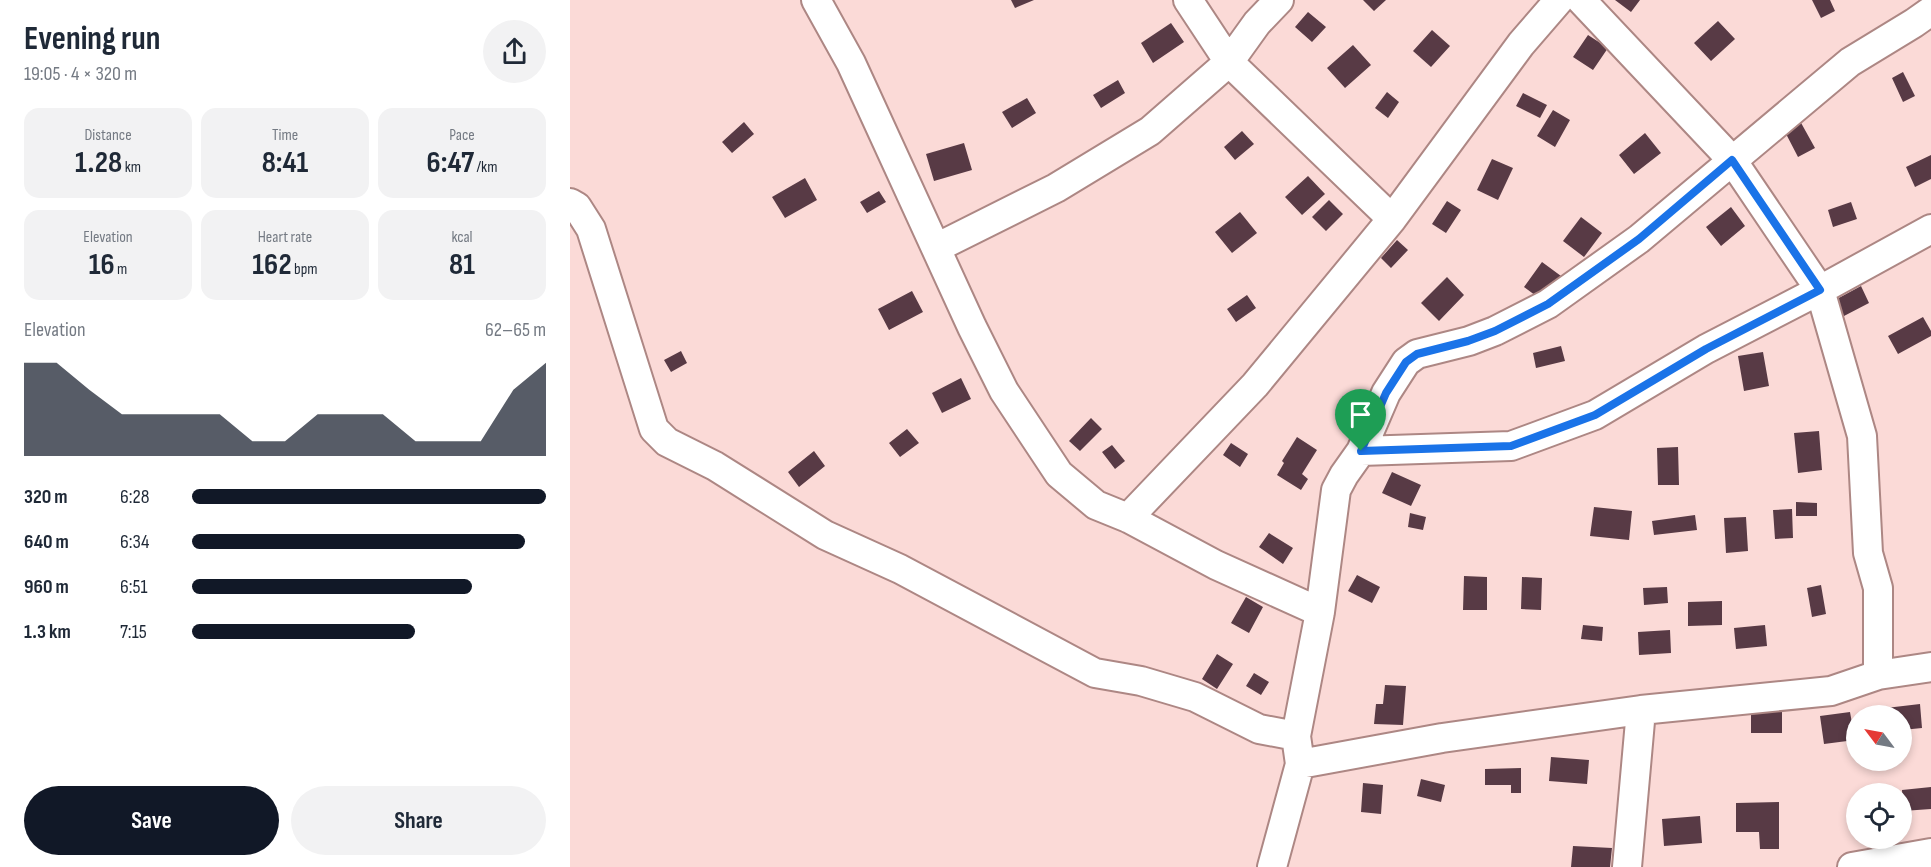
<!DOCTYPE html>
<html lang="en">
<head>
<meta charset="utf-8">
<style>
	:root { --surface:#fff; --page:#f2f2f3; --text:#1f2937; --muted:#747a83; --accent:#111827 }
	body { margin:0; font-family:"Sofia Sans Condensed",sans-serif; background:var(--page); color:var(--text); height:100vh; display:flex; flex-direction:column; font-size:22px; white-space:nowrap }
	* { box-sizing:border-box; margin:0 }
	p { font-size:20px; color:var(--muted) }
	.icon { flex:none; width:33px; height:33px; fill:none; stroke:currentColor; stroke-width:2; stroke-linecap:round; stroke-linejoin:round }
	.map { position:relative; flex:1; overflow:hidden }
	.details { display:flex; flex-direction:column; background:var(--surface); width:570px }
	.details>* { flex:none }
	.needle { width:39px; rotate:302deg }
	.controls { position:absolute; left:1276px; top:705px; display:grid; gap:12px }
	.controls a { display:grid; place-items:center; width:66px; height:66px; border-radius:50%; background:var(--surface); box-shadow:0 3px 9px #0003; font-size:30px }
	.pin { position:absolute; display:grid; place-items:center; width:51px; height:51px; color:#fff; margin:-62px -26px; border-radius:50% 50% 50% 0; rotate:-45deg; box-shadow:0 0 6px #0007 }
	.pin .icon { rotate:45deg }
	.round { display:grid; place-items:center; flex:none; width:63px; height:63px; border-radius:32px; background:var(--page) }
	.summary { display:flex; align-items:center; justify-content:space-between; height:102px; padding:0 24px }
	h1 { font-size:33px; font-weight:700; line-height:45px }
	.stats { display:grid; grid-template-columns:repeat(3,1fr); gap:9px; height:102px; padding:6px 24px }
	.stats div { display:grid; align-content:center; border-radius:15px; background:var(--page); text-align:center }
	.stats b { font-size:30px; font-weight:700 }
	.stats small { font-size:16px; font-weight:400 }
	.stats p { font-size:16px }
	.chart { height:168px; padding:12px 24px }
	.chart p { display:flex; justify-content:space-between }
	.chart svg { width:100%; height:108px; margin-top:6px; fill:var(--accent); opacity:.7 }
	.primary-button { display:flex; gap:12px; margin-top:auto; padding:12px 24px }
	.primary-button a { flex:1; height:69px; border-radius:36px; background:var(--accent); color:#fff; font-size:24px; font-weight:700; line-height:69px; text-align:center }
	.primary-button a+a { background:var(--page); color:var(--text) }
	ul { padding:0 24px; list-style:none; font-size:20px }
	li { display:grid; grid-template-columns:96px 72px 1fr; align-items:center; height:45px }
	li i { height:15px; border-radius:8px; background:var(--accent) }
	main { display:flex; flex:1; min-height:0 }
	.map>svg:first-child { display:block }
	.building { fill:#583a45 }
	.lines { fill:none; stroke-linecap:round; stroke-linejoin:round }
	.minor-casing { stroke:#ad8784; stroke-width:32 }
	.minor { stroke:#fff; stroke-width:28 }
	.route-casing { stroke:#fff; stroke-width:12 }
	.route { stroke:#1a73e8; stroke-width:8 }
</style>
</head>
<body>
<main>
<section class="details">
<div class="summary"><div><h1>Evening run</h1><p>19:05 · 4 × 320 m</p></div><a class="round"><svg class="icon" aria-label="share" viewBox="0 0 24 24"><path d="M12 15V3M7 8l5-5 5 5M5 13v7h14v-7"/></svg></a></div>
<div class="stats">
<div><p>Distance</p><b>1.28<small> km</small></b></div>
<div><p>Time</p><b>8:41</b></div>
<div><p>Pace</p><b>6:47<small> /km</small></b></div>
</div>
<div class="stats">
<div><p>Elevation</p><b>16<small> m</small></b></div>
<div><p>Heart rate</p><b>162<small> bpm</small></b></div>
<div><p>kcal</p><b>81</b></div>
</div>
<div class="chart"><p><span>Elevation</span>62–65 m</p>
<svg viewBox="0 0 160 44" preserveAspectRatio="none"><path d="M0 44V6L10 6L20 17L30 27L40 27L50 27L60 27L70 38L80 38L90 27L100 27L110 27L120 38L130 38L140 38L150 17L160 6V44z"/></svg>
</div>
<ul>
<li><b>320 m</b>6:28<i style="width:100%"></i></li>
<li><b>640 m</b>6:34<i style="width:94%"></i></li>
<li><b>960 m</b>6:51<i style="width:79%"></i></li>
<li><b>1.3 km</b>7:15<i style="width:63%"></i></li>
</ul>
<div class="primary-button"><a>Save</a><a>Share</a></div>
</section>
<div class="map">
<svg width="1361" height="867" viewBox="0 0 1361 867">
	<rect width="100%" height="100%" fill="#fbdad7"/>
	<path class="building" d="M441,0H464L445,8Z
		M793,0H816L804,11Z
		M1045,0H1070L1061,12Z
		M1242,0H1260L1265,11L1251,18Z
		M738,12L756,27L742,42L725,27Z
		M1148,21L1165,39L1141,61L1124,43Z
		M601,23L614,42L583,63L571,43Z
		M862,30L880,46L861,67L843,51Z
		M1018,35L1038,48L1023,70L1003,57Z
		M783,45L801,65L775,88L757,68Z
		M1333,72L1345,96L1333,102L1322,78Z
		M548,80L555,93L531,108L523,95Z
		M817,92L829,102L818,118L805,108Z
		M953,93L977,105L970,118L946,106Z
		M457,98L466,113L442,128L432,112Z
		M983,110L1000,120L985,147L967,136Z
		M1230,121L1245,148L1228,157L1214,130Z
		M174,122L184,134L162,153L152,142Z
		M672,131L684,144L665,160L654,147Z
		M1075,133L1091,153L1064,174L1049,155Z
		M394,143L402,170L364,181L356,154Z
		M1361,155V179L1345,187L1336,167Z
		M922,159L943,168L928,200L907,190Z
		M738,176L755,194L732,215L715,197Z
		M235,178L247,200L215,218L202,197Z
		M309,191L316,202L297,213L290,202Z
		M759,200L773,214L756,231L742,217Z
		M877,201L891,210L876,233L862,224Z
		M1281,202L1287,219L1263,227L1258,210Z
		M1161,207L1175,226L1151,246L1136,227Z
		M670,212L687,233L662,253L645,232Z
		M1011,217L1032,233L1014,257L993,241Z
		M827,240L838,250L821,268L811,258Z
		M972,262L991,276L973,301L954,287Z
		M877,277L894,295L869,321L851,303Z
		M1291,286L1299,303L1274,316L1265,300Z
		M342,291L353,312L319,330L308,309Z
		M677,295L686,308L666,322L657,309Z
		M1353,317L1361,331V336L1328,354L1318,336Z
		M991,346L995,361L966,368L963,353Z
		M111,351L117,363L101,372L94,360Z
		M1193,352L1199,386L1174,391L1168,356Z
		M391,378L401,399L372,413L362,393Z
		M521,418L532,429L510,451L499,441Z
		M337,429L349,443L330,457L319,443Z
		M1249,431L1252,470L1228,473L1224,433Z
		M727,437L747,450L732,474L738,479L731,490L707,475L714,463L712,461Z
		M661,443L678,454L670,467L653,455Z
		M542,445L555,461L545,469L532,452Z
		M1108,447L1109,485H1088L1087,448Z
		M244,451L255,466L229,487L218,472Z
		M822,472L851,485L841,506L812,493Z
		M1226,502L1247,503V516H1226Z
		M1024,507L1062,511L1059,540L1020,536Z
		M1222,509L1223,538L1205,539L1203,510Z
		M840,513L856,517L853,530L838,527Z
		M1125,515L1127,530L1084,535L1082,521Z
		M1176,517L1178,551L1156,553L1154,518Z
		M699,533L723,548L713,564L689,547Z
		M787,575L810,587L802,603L778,591Z
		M894,576L917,577V610H893Z
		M952,577L972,578L971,610L951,609Z
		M1251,585L1256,614L1242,617L1237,588Z
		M1097,587L1098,603L1074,605L1073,588Z
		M676,597L693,607L679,633L661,623Z
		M1152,601V625L1118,626V602Z
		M1013,625L1033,627L1032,641L1011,639Z
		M1195,625L1197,646L1166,649L1164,628Z
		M1100,630L1101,653L1069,655L1068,632Z
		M647,654L663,664L647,689L632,679Z
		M684,673L699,682L691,695L676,686Z
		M815,685L836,686L833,725L804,724L806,704H813Z
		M1350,704L1352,728L1332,730V716H1317L1316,708Z
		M1181,709H1212V733H1181Z
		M1280,712L1285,740L1254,744L1250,716Z
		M981,757L1019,760L1017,784L979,781Z
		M951,768V793H941V785H915V769Z
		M851,779L875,785L871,802L847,796Z
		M793,783L813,785L811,814L791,812Z
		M1361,787V809L1333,811L1332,790Z
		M1209,802V849H1190L1189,832H1166V803Z
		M1130,816L1132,843L1094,846L1092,819Z
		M1003,846L1042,848L1040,867H1001Z"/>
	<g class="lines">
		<defs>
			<path id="minor" d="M246,0L281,63L402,327L434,391L489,474L526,505L558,518L646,565L750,612
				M618,0L659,62L822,219
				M1011,0L1162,160L1250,290L1292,436L1298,553L1308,588V675
				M0,203L7,207L21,229L84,429L97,442L145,466L255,535L330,569L525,673L571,681L625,697L689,729L726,736
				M366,248L486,188L580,131L659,62L687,23L709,0
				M791,451L941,446L1025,415L1136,349L1250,290L1361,229
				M558,518L685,385L822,219L951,44L989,0
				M730,764L872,738L1071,710L1261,691L1308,675L1361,667
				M702,867L730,764L726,736L750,612L766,490L774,475L791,451L816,393L836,362L847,354L899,341L925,331L978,304L1069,239L1280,62L1344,23L1361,11
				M1057,867L1071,710
				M1282,867L1361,853"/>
		</defs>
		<use href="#minor" class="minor-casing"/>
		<use href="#minor" class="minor"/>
	</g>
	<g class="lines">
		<defs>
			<path id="route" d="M1162,160L1250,290L1136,349L1025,415L941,446L791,451L816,393L836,362L847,354L898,341L925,331L978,304L1069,239Z"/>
		</defs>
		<use href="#route" class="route-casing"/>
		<use href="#route" class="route"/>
	</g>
</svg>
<div class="controls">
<a><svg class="needle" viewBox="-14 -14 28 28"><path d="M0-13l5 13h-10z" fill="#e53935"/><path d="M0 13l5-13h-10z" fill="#747a83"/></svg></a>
<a><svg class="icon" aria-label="locate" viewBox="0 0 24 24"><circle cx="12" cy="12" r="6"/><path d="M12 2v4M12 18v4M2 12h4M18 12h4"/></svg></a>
</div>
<div class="pin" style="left:791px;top:451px;background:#1e9e55"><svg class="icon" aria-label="arrive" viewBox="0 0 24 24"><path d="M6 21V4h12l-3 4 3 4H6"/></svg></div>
</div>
</main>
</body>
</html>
